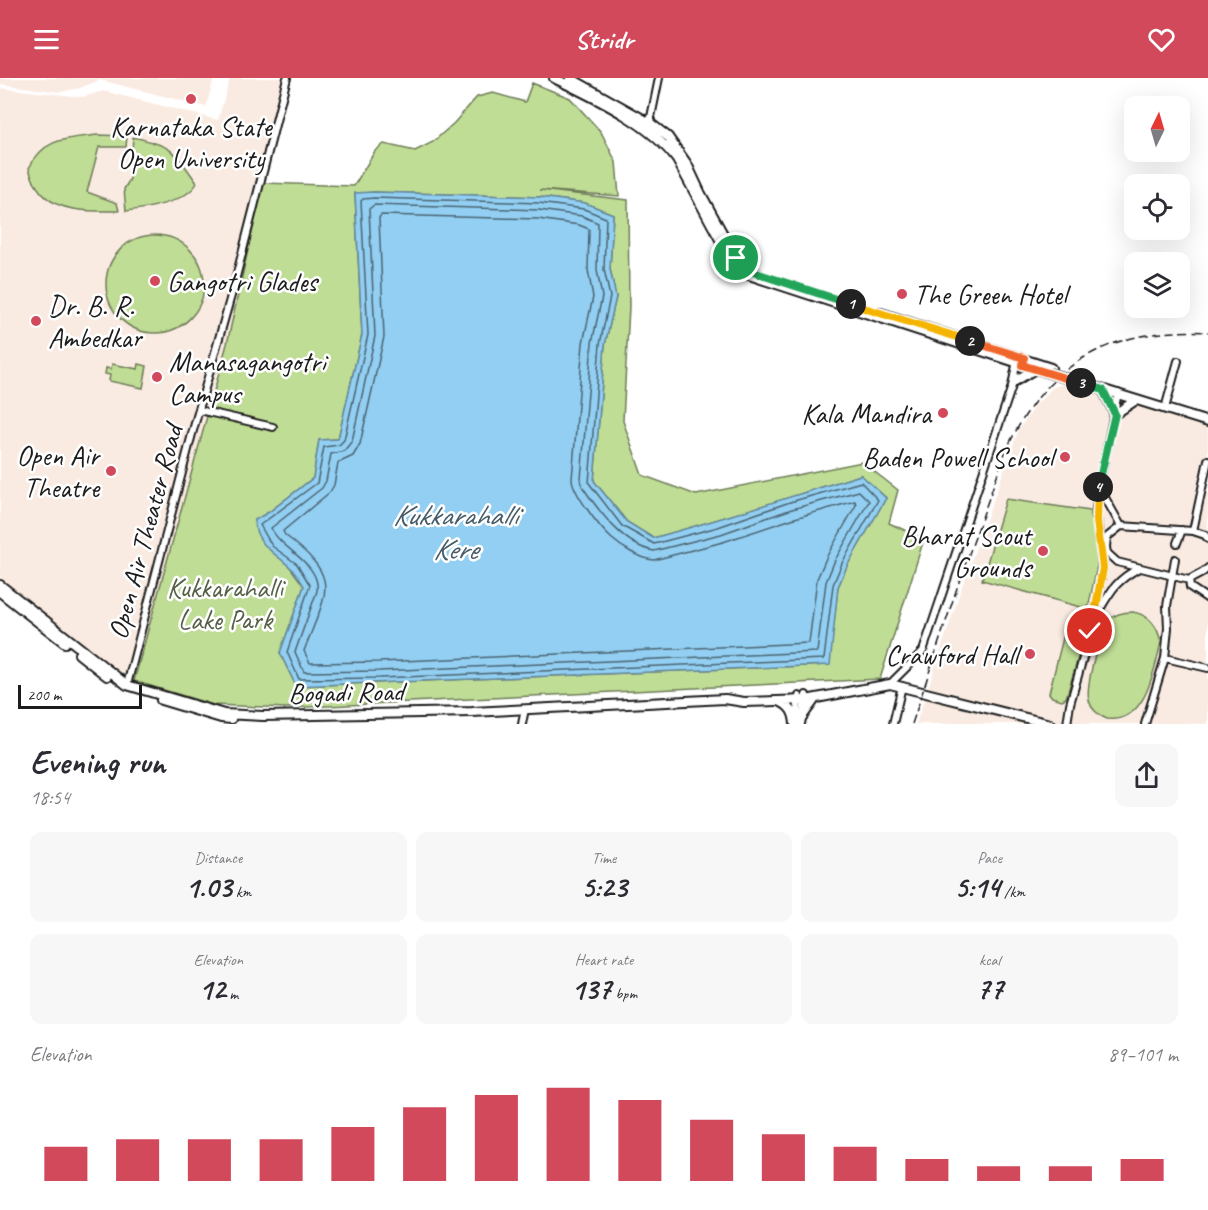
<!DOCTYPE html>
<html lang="en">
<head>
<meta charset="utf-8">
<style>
	:root { --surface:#fff; --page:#f7f7f7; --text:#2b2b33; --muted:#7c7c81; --accent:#d1495b }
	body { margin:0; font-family:Caveat,sans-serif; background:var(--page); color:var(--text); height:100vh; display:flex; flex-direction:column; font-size:22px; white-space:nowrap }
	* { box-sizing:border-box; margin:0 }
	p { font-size:20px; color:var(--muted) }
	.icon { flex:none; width:33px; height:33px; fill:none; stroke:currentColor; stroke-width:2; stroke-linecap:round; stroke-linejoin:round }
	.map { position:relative; height:646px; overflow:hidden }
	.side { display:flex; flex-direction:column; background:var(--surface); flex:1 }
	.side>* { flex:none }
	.needle { width:39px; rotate:5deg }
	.buttons { position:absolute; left:1124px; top:18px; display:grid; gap:12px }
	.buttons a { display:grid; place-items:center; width:66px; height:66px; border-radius:12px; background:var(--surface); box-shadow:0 6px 24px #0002; font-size:30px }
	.scale { position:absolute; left:18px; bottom:15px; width:124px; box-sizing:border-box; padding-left:6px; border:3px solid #1c1c1c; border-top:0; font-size:16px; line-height:21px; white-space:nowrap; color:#1c1c1c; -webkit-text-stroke:4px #fff; paint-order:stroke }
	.pin { position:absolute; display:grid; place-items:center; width:51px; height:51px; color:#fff; margin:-26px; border:3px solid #fff; border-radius:50%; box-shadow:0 2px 6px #0007 }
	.km { position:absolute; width:30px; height:30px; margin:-15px; border-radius:50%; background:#222; color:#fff; font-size:16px; line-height:30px; text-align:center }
	.round { display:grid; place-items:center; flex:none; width:63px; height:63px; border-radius:12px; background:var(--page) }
	.overview { display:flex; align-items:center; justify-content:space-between; height:102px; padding:0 30px }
	h1 { font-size:33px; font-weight:700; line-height:45px }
	.figures { display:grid; grid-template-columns:repeat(3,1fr); gap:9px; height:102px; padding:6px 30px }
	.figures div { display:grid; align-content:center; border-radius:12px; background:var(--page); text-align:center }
	.figures b { font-size:30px; font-weight:700 }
	.figures small { font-size:16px; font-weight:400 }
	.figures p { font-size:16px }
	.chart { height:168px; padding:12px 30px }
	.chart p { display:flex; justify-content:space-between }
	.chart svg { width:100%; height:108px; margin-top:6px; stroke:var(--accent); stroke-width:6 }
	header { display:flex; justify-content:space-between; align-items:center; height:78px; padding:0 30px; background:var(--accent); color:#fff; font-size:27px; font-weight:700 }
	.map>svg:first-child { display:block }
	.built { fill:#faebe2 }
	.green { fill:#bfdd95; stroke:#6e7c58; stroke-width:1.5; fill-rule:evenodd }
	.water { fill:#92cff2; stroke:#63879c; stroke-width:1.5 }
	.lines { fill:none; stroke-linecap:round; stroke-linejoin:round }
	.shore { stroke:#4b6472; stroke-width:1.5 }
	.minor-casing { stroke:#1c1c1c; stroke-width:10 }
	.major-casing { stroke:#1c1c1c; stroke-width:12 }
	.minor { stroke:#fff; stroke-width:6 }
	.major { stroke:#fff; stroke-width:8 }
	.rail { stroke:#1c1c1c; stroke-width:1.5; stroke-dasharray:9 4.5; stroke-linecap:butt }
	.major-bridge-casing { stroke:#1c1c1c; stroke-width:12; stroke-linecap:butt }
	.major-bridge { stroke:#fff; stroke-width:8 }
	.split-1-casing { stroke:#fff; stroke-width:12 }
	.split-2-casing { stroke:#fff; stroke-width:12 }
	.split-3-casing { stroke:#fff; stroke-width:12 }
	.split-4-casing { stroke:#fff; stroke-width:12 }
	.split-5-casing { stroke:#fff; stroke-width:12 }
	.split-1 { stroke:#22a559; stroke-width:8 }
	.split-2 { stroke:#f5b400; stroke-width:8 }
	.split-3 { stroke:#f0652b; stroke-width:8 }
	.split-4 { stroke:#22a559; stroke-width:8 }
	.split-5 { stroke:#f5b400; stroke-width:8 }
	.poi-dot { fill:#d1495b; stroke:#fff; stroke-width:2 }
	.labels { text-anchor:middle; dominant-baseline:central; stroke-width:5; stroke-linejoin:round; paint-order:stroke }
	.poi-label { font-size:28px; fill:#1c1c1c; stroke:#fff; text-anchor:end }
	.street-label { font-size:28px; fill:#1c1c1c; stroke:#fff }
	.park-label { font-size:28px; fill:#556046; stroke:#fff }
	.water-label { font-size:30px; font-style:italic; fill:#455b67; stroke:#fff }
</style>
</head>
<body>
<header><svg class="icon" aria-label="menu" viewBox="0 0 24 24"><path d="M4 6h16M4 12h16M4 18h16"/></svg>Stridr<svg class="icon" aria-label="heart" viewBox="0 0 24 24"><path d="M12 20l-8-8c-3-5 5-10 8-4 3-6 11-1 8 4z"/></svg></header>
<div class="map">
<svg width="1208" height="646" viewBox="0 0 1208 646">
	<rect width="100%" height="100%" fill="#fff"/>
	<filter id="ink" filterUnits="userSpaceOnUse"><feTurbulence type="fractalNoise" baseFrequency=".0167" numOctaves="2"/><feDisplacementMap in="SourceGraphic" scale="12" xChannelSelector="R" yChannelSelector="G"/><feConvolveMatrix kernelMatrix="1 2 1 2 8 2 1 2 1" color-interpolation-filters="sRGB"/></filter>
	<g filter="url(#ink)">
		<path class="built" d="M0,0H214L206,29L100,2L80,10L60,14L0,6Z
			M230,0H289L263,105L343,107L234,629L214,627L134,603L122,597L0,503V10L83,19L103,13L218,42Z
			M1063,306L1123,323L1124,321L1208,347V646H916L961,511L1019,351L1037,326L1053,309Z"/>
		<path class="green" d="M532,5L570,20L601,54L616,84L619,118L540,112L628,122L629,229L623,343L642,397L696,417L862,384L898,412L889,445L924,461L880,601L287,630L214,627L134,603L227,266L263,105L354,108L375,73L384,66L415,73L433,64L454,45L477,19L493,15L525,24ZM374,114L540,119L585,125L613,136L610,191L616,219L605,267L594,403L627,444L653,460C723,441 792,418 861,397L886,420L847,488L838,509L829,587L296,608L280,575L304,508L255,442L269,434L313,400L319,362L338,361L362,257L355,116Z
			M98,57L127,58L126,69H99L87,114L117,125L119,133C80,133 41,136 29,90C44,59 67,61 98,57Z
			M133,59C173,68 174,72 197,105C187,124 146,131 126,133L124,111L130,101Z
			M106 206a49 49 0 1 1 98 0a49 49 0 1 1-98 0Z
			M112,286L138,291L139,286L147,288L143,310L109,303L110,297L105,296L106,290L111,291Z
			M1006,421L1090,433L1096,459L1097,488L1088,531L982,502Z
			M1133,534C1150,537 1158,548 1161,565C1154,590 1147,646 1107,641C1099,638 1091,631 1089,622C1085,611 1100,550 1108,543C1114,536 1124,534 1133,534Z
			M1069,550L1083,554L1085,557L1066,620L1062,622L1052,619L1049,615L1065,552Z"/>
		<path class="water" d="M374,114L540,119L585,125L613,136L610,191L616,219L605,267L594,403L627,444L653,460C723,441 792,418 861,397L886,420L847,488L838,509L830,587L296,608L280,575L304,508C300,502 296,494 290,489C276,476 253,464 255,442L269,434L313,400L319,362L338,361L362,257L355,115Z"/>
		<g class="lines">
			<path class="shore" d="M374,120L539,125L584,131L606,140L604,191L610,219L600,266L589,405L622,448L654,466L718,449L790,424L861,404L878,422L842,485L833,507L824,581L380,600L299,601L287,574L310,507L297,486L272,468L260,447L317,405L324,369L339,367L344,362L368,257L361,123L363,121Z
				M374,127L539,132L582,138L598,145L597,192L602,219L592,265L581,401L582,408C598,432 624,468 654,473L721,456L792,431L859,413L869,423L835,482L826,504L817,574L379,593L304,594L295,574L317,513C321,485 281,472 271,450L322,410L326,403L331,376L344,373L352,363L375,258L369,131Z
				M381,137L538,141L579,147L589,151L588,192L593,219L583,265L572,401C573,415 600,450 611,460C621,469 640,481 654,482L723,464L795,440L855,423L856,427L827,478L817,501L809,565L379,584L310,585L304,573C326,513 344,502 285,457L283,453L330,414L334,407L338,385L353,378L360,366L384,259L379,140Z"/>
			<defs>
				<path id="minor" d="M649,49L659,0
					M1166,327L1178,283
					M199,332L273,349
					M1099,409L1121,448
					M1193,453L1208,382
					M1208,461L1205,457L1193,453L1121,448L1107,459L1106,469L1107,475L1117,484L1189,502L1202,495L1208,490
					M1177,465L1182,452
					M1189,502L1190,509L1208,521
					M1097,536C1111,513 1115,503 1139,490
					M1165,580L1208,590
					M890,606L923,573L1012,308L1017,282
					M127,607L192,356L234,207L287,0
					M796,642L799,618
					M522,646L525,631
					M801,646L806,617
					M893,646L902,608
					M1067,646L1070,626L1094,541L1103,490L1096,430L1099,408L1118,315
					M1145,646L1165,580L1168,550L1167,528L1175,481"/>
				<path id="major" d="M554,0C595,20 650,45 677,82L731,182L746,196L1049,295
					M570,0L650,45L668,59L687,86L701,116L736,180L744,189L758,196
					M881,235L1051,290
					M1072,302L1208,344
					M1015,303L1035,291
					M1103,312L1115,336L1136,322
					M0,507L127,607L224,636L263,638L472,634L725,621L744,624L806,622L890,606L1050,646
					M0,514L65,565
					M79,576L107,598
					M161,622L221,640L231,641
					M781,624C791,629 794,635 795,646
					M802,639L815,621"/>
			</defs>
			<use href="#minor" class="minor-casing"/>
			<use href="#major" class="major-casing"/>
			<use href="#minor" class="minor"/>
			<use href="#major" class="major"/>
			<path class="rail" d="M912,646L959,504L1005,375C1045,285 1111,249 1208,254"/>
			<defs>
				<path id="major-bridge" d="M1049,295L1072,302"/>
			</defs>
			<use href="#major-bridge" class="major-bridge-casing"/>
			<use href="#major-bridge" class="major-bridge"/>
		</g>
	</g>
	<g class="lines" filter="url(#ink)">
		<defs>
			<path id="split-1" d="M736,180L744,189L756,195L851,226"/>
			<path id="split-2" d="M851,226L970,263"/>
			<path id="split-3" d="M970,263L1024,280L1022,287L1081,305"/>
			<path id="split-4" d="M1081,305L1103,312L1115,336L1098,409"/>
			<path id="split-5" d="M1090,553L1094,541L1103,490L1097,443L1098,409"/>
		</defs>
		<use href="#split-1" class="split-1-casing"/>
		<use href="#split-2" class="split-2-casing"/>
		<use href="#split-3" class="split-3-casing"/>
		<use href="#split-4" class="split-4-casing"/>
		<use href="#split-5" class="split-5-casing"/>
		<use href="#split-1" class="split-1"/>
		<use href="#split-2" class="split-2"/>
		<use href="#split-3" class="split-3"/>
		<use href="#split-4" class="split-4"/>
		<use href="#split-5" class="split-5"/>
	</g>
	<g class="poi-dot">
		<circle cx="191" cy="21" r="6"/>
		<circle cx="155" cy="203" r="6"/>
		<circle cx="902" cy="216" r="6"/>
		<circle cx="36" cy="243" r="6"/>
		<circle cx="157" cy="299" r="6"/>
		<circle cx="943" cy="335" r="6"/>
		<circle cx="1065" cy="379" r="6"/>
		<circle cx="111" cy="393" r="6"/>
		<circle cx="1043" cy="473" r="6"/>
		<circle cx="1030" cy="576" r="6"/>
	</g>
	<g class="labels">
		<g class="poi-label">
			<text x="191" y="48" text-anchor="middle">Karnataka State<tspan x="191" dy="32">Open University</tspan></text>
			<text x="167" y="203" text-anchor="start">Gangotri Glades</text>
			<text x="914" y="216" text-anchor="start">The Green Hotel</text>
			<text x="48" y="227" text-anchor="start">Dr. B. R.<tspan x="48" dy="32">Ambedkar</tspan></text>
			<text x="169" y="283" text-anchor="start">Manasagangotri<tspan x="169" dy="32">Campus</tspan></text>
			<text x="931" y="335">Kala Mandira</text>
			<text x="99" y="377">Open Air<tspan x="99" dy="32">Theatre</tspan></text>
			<text x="1053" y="379">Baden Powell School</text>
			<text x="1031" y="457">Bharat Scout<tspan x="1031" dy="32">Grounds</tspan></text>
			<text x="1018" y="576">Crawford Hall</text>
		</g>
		<g class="street-label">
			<text transform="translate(145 454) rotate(-75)">Open Air Theater Road</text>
			<text transform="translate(346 614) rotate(-1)">Bogadi Road</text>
		</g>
		<g class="park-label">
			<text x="225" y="509">Kukkarahalli<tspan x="225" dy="32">Lake Park</tspan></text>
		</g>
		<g class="water-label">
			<text x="455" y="437">Kukkarahalli<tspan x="455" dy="34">Kere</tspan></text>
		</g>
	</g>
</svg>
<div class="buttons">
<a><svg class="needle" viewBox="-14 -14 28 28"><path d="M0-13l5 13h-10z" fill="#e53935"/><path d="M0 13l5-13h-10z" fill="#7c7c81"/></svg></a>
<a><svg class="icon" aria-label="locate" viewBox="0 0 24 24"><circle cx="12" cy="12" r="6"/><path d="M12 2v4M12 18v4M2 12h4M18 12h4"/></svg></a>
<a><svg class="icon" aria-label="layers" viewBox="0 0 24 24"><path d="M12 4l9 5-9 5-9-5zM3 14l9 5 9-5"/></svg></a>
</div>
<div class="scale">200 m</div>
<div class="pin" style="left:736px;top:180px;background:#1e9e55"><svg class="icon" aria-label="arrive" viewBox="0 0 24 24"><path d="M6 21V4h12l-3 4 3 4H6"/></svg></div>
<div class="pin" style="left:1090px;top:553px;background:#d93025"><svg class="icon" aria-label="check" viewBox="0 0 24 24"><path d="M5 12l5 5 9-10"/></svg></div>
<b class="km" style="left:851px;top:226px">1</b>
<b class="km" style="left:970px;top:263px">2</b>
<b class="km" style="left:1081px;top:305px">3</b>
<b class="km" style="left:1098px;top:409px">4</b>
</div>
<section class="side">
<div class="overview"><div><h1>Evening run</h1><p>18:54</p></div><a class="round"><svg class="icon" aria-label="share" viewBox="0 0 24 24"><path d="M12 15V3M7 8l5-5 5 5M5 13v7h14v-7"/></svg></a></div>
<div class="figures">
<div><p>Distance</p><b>1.03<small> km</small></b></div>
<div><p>Time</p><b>5:23</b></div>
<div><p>Pace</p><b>5:14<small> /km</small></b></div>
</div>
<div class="figures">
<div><p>Elevation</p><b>12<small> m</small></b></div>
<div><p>Heart rate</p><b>137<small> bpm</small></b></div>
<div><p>kcal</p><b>77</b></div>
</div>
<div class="chart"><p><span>Elevation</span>89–101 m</p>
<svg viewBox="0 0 160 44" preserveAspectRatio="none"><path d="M5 44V30M15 44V27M25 44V27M35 44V27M45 44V22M55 44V14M65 44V9M75 44V6M85 44V11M95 44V19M105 44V25M115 44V30M125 44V35M135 44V38M145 44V38M155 44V35"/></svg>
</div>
</section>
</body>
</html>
